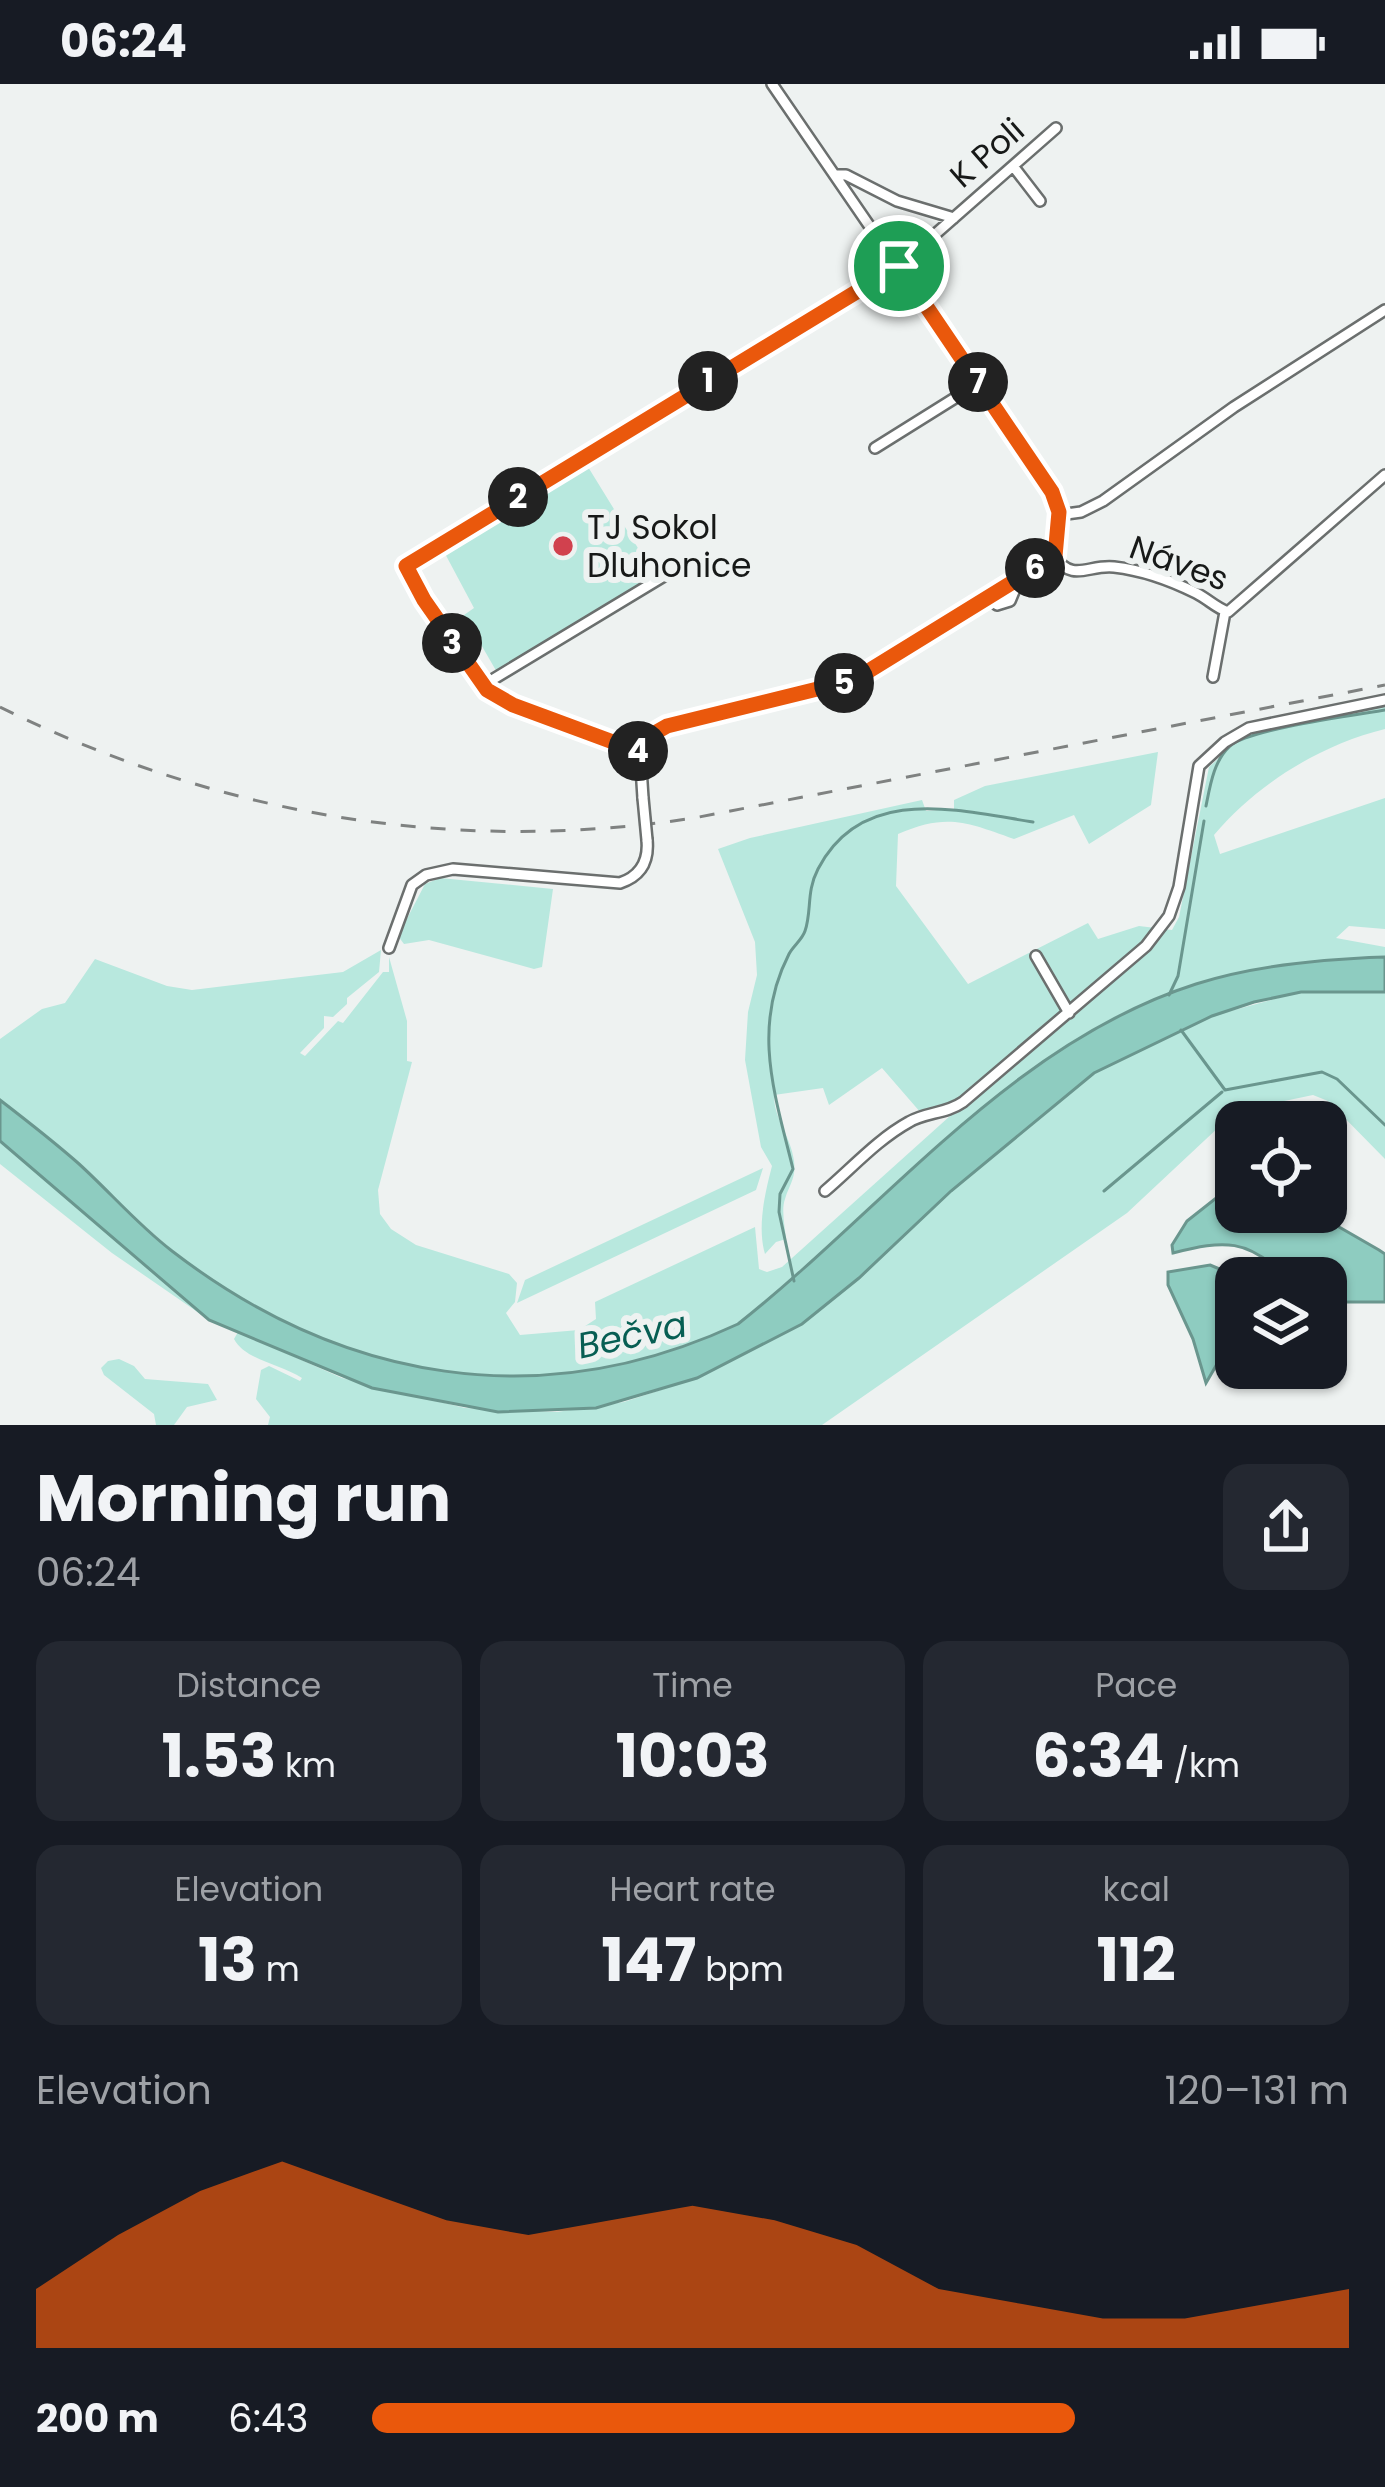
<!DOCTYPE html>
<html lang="en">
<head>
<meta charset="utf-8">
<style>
	:root { --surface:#171b24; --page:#242831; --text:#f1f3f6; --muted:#9ea1a6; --accent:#ea580c }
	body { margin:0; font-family:Poppins,sans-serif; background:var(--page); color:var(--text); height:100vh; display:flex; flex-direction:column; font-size:45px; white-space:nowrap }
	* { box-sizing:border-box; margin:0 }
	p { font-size:39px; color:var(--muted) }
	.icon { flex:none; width:66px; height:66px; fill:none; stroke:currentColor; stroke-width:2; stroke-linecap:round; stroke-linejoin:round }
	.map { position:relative; height:1341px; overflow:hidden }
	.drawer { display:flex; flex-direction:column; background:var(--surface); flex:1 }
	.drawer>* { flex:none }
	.buttons { position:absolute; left:1215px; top:1017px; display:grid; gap:24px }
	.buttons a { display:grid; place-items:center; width:132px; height:132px; border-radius:24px; background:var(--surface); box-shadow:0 3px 9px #0004; font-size:60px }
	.pin { position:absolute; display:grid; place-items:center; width:102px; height:102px; color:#fff; margin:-51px; border:6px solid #fff; border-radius:50%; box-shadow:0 3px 12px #0007 }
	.km { position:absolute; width:60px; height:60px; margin:-30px; border-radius:50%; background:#222; color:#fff; font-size:33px; line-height:60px; text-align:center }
	.round { display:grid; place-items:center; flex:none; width:126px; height:126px; border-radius:24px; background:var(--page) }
	.summary { display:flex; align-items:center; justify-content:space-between; height:204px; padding:0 36px }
	h1 { font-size:66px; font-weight:700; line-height:90px }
	.stats { display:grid; grid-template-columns:repeat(3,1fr); gap:18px; height:204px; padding:12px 36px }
	.stats div { display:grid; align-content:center; border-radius:24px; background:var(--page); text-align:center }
	.stats b { font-size:60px; font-weight:700 }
	.stats small { font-size:33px; font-weight:400 }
	.stats p { font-size:33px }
	.chart { height:336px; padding:24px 36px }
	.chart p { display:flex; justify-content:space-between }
	.chart svg { width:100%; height:216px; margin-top:12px; fill:var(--accent); opacity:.7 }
	ul { padding:0 36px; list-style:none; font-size:39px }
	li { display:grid; grid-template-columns:192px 144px 1fr; align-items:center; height:90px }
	li i { height:30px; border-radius:15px; background:var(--accent) }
	.status { display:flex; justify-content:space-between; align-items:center; height:84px; padding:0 60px; background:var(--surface); direction:ltr }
	.status svg { height:33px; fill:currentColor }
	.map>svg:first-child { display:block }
	.green { fill:#b8e8de }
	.water { fill:#8eccc0; stroke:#6a968e; stroke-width:3 }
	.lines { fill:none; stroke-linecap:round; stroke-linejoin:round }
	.stream { stroke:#6a968e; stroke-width:3 }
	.minor-casing { stroke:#6b6f6e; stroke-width:14 }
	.minor { stroke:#fff; stroke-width:9 }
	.rail { stroke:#7f8281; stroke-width:3; stroke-dasharray:15 15; stroke-linecap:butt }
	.minor-bridge-casing { stroke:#6b6f6e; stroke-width:14; stroke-linecap:butt }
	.minor-bridge { stroke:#fff; stroke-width:9 }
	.route-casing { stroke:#fff; stroke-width:24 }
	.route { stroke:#ea580c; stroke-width:15 }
	.poi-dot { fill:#d1414e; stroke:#eef2f1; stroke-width:4.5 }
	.labels { text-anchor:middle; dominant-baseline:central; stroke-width:12; stroke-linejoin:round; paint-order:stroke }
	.street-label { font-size:33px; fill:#171918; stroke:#eef2f1 }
	.poi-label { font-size:33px; fill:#171918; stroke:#eef2f1; text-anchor:start }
	.water-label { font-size:36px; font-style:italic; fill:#075e53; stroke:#eef2f1 }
</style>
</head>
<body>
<div class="status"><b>06:24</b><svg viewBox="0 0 49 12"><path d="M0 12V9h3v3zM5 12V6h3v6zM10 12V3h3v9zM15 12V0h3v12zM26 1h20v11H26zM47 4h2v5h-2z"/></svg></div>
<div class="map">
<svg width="1385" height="1341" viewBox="0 0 1385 1341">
	<rect width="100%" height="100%" fill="#eef2f1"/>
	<path class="green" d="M585,378L657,495L498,590L464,531L474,524L442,464Z
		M1385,621V645C1320,661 1257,700 1214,751L1220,770L1385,714V845L1349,842L1336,854L1385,863V873C1333,877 1284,888 1233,900C1207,905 1179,909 1153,917C1128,925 1103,941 1080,954C951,1028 861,1155 739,1239C712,1258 679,1266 647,1275C494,1317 355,1284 222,1202C167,1168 125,1122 77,1079C53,1057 26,1037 0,1016V955L42,925L65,919L95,875L167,902L192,906L343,888L381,866L379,888L347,914V920L333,933L324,932V944L300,969L305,972L338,937L343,939L383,888H389V873L407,937V977L412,978L378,1106L380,1130L391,1145L416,1161L509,1190L517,1199L515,1218L506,1229L520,1251L579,1246L596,1235L595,1218L755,1143L759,1185L767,1188L782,1183L950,1032L942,1026L921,1029L882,984L829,1021L823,1004L774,1011C774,1036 791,1052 794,1077C796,1095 790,1099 785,1115C781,1126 785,1143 786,1155L776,1158L765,1170C757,1143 765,1109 772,1082L761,1063L745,976L748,928L757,891L755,858L718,765L750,754L922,716L926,727L954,725V716L985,702L1158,668L1151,721L1089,760L1074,731L1014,755C966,738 947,729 898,750L896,802L968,900L1088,839L1098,855L1139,842L1172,846L1179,833L1209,683L1245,650Z
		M440,794L553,805L542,883L534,885L429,856L404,860L398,852L425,800Z
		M1301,908H1385V1075L1328,1017L1313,1011L1236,1027L1127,1129L822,1341H268L270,1333L256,1315L261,1286L269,1282L300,1297L302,1294C280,1280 245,1276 234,1255L238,1248L342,1294L465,1324L557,1328L624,1318L697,1294L802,1240L859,1194L951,1107L1094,989L1212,932Z
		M0,1057L209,1236L112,1169L0,1080Z
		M763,1084L756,1106L517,1219L525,1196Z
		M119,1275L134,1282L145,1295L208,1300L217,1316L187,1323L174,1341H156L154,1330L104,1291L101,1284L108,1277Z"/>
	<path class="water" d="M1385,873V908H1301L1254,918L1212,932L1094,989L951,1107L859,1194L802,1240L697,1294L596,1324L498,1328L372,1304L209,1236L0,1057V1016C26,1036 53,1057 78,1079C110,1108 138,1141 172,1167C342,1298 541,1332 738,1240C885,1124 1011,959 1196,900C1255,881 1323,875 1385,873Z
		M1225,1107L1236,1108V1128H1313L1379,1166L1385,1170V1218H1326V1194H1287C1248,1154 1224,1156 1173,1169L1172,1161L1187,1137Z
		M1210,1181L1241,1194H1236V1261L1219,1263L1217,1280L1206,1299L1193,1255L1168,1201V1188Z"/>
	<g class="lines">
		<path class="stream" d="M1206,722C1210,702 1214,676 1230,662C1249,645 1356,631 1385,626
			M1169,911L1178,892L1204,737
			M1181,946L1225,1006L1322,988L1337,995L1385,1041
			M1104,1107L1222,1008
			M794,1197L779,1128L780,1110L793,1085C775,1011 751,944 789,870C793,862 802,856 805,847C812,827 806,808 818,785C862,700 957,726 1033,738"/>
		<defs>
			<path id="minor" d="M772,0L1052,408L1059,428L1055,473
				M1013,82L1040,117
				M836,91H846L897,117L954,134
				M875,364L979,299
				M1059,431L1081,428L1103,417L1234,323L1385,226
				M1055,473C1073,499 1089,480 1114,483C1141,486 1172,497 1196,509C1208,515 1216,524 1228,528L1385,391
				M988,513L997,521L1010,517L1020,493
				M1213,593L1225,528
				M482,602L674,486
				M640,668C603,658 508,627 482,602C455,576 423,515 406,482L899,182L1056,44
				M643,714L640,668L659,646L854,596L1055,473
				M389,864L412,801L426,791L453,785L620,799C641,792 649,777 647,756
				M1036,872L1069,929
				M825,1107C852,1084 878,1055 909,1038C926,1028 946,1030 963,1018L1146,862L1169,832L1179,803L1199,682L1225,658L1249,644L1385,616"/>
		</defs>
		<use href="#minor" class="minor-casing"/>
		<use href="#minor" class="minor"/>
		<path class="rail" d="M0,623C218,731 452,771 694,734L1385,601"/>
		<defs>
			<path id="minor-bridge" d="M643,714L647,756"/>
		</defs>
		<use href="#minor-bridge" class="minor-bridge-casing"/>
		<use href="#minor-bridge" class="minor-bridge"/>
	</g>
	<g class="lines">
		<defs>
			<path id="route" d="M899,182L1052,408L1059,428L1055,472L854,596L667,642L653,650L640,668L513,621L487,606L424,516L406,482Z"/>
		</defs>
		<use href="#route" class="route-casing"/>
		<use href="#route" class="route"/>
	</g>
	<circle class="poi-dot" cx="563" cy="462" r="12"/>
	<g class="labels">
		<g class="street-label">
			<text transform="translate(987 69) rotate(-41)">K Poli</text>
			<text transform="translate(1179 479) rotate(20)">Náves</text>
		</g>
		<g class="poi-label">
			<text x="587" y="443">TJ Sokol<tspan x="587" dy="38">Dluhonice</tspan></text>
		</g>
		<g class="water-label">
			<text transform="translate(632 1251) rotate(-12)">Bečva</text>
		</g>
	</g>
</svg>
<div class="buttons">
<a><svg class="icon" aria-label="locate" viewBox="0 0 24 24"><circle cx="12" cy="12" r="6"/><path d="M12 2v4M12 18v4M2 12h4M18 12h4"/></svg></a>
<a><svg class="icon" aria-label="layers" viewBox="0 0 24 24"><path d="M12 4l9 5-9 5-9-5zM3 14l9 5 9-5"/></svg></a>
</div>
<div class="pin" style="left:899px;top:182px;background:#1e9e55"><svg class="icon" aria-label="arrive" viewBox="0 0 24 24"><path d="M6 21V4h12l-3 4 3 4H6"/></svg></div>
<b class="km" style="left:708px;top:297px">1</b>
<b class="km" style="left:518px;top:413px">2</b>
<b class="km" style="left:452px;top:559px">3</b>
<b class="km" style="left:638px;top:667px">4</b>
<b class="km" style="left:844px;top:599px">5</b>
<b class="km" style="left:1035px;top:484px">6</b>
<b class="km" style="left:978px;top:298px">7</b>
</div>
<section class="drawer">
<div class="summary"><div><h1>Morning run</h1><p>06:24</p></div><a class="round"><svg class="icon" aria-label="share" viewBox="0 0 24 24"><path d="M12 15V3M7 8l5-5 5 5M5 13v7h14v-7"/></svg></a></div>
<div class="stats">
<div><p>Distance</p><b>1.53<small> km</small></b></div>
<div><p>Time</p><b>10:03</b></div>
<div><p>Pace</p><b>6:34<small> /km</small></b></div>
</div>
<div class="stats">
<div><p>Elevation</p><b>13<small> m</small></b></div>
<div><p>Heart rate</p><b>147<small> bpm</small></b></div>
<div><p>kcal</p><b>112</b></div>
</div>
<div class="chart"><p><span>Elevation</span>120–131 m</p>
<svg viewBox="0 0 160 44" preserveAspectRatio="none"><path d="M0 44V32L10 21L20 12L30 6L40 12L50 18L60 21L70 18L80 15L90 18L100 23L110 32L120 35L130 38L140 38L150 35L160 32V44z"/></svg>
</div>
<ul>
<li><b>200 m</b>6:43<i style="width:72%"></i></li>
</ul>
</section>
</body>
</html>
